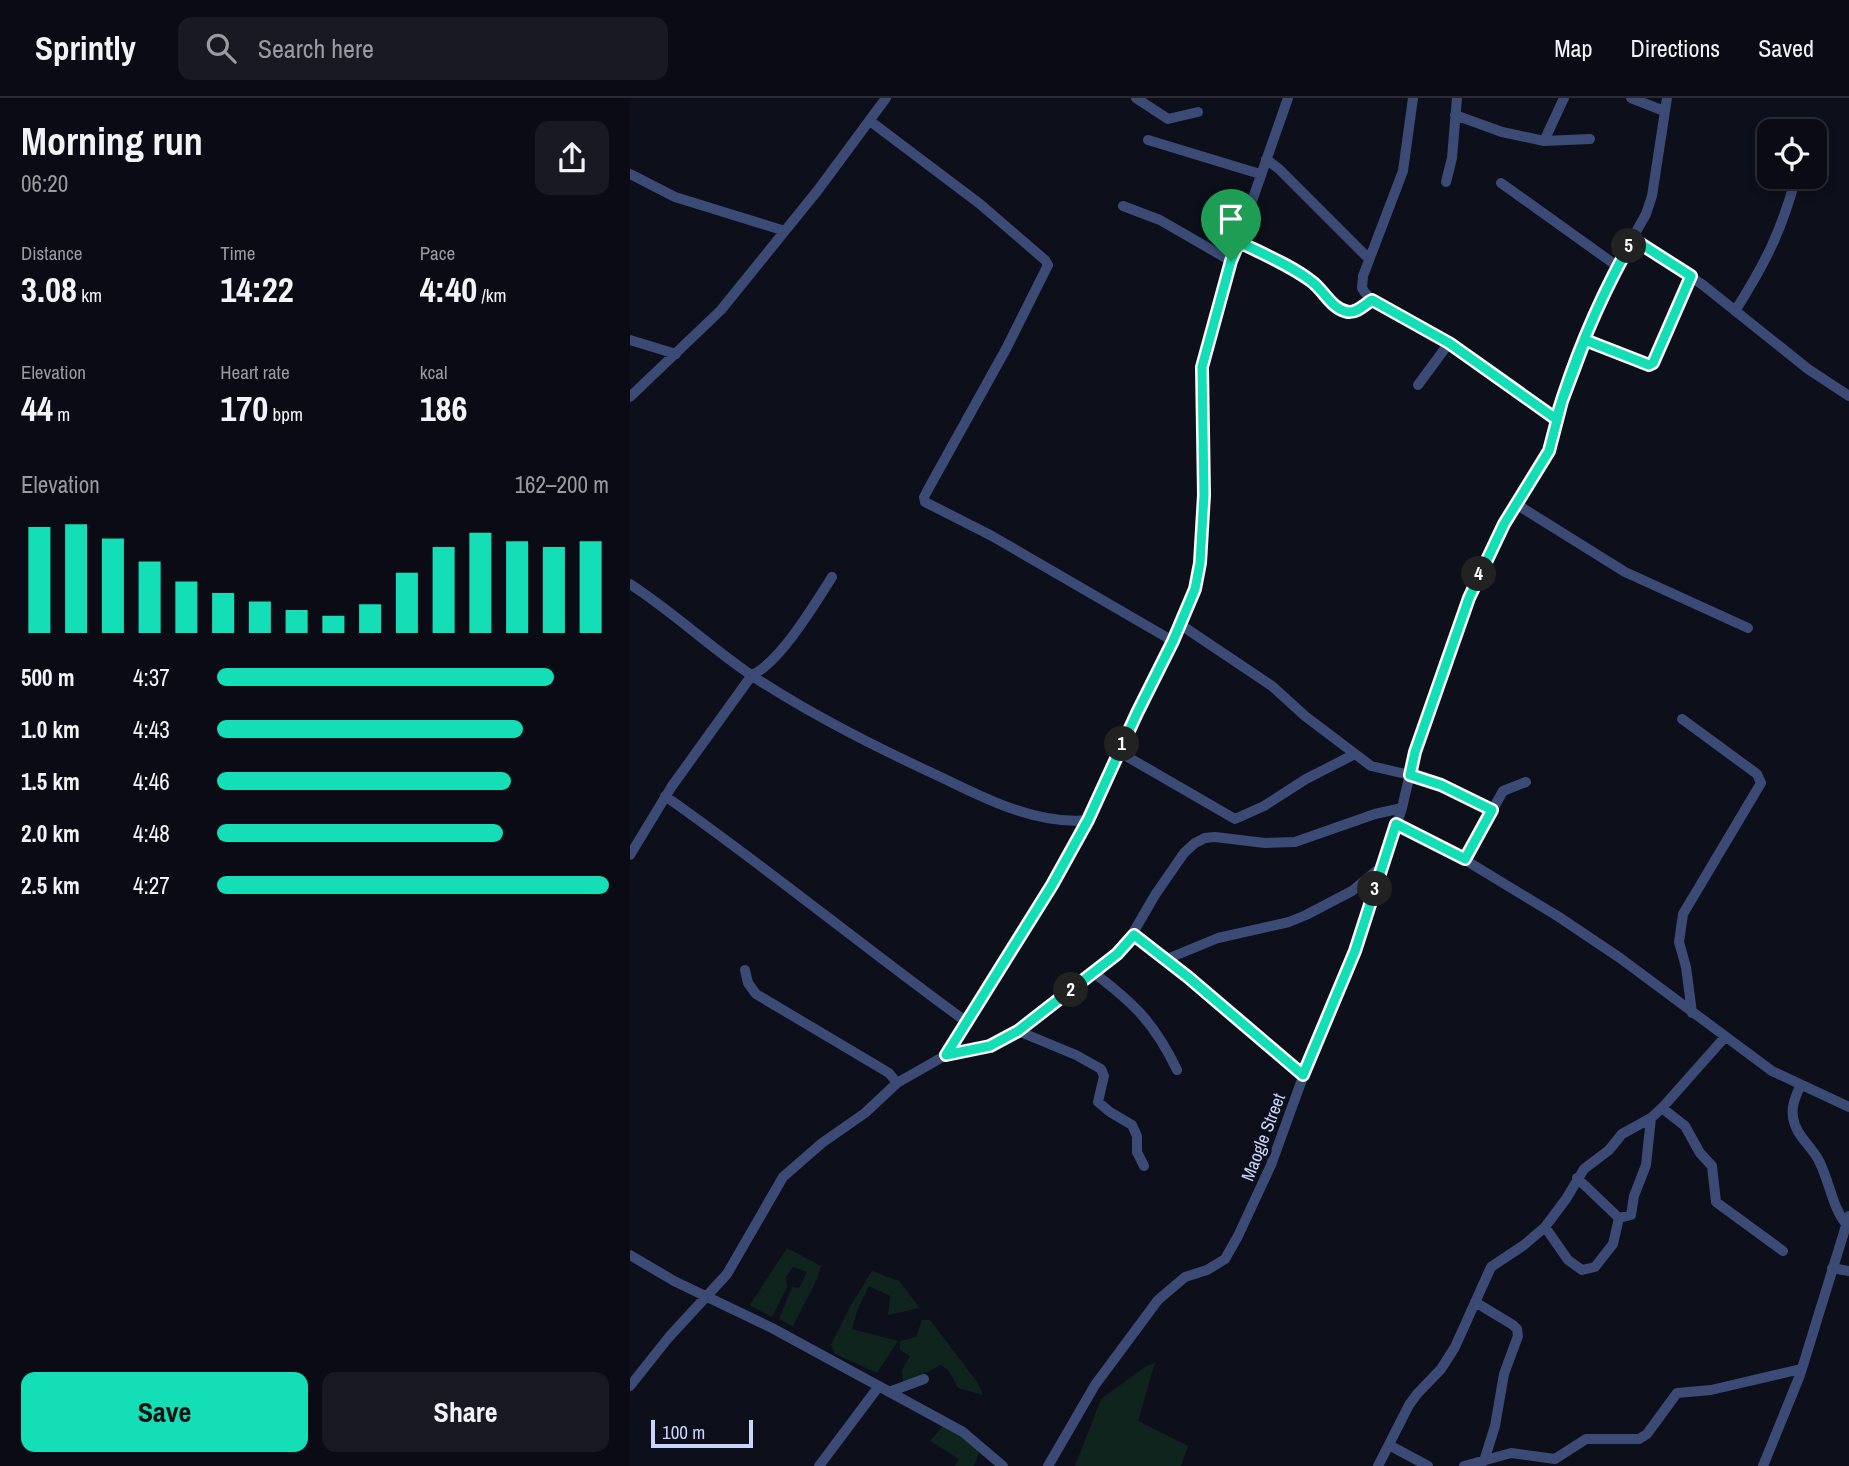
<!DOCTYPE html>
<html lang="en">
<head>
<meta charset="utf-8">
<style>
	:root { --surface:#0a0b14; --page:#181922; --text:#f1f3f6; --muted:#999ba0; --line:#2a2b34; --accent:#13deb5 }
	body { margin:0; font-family:"Archivo Narrow",sans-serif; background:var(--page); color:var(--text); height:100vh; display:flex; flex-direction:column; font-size:26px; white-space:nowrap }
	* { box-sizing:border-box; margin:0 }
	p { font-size:23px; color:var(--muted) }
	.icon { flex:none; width:38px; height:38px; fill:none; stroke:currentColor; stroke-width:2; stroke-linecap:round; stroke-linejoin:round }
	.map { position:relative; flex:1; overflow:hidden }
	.panel { display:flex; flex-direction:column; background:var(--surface); width:630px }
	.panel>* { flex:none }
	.fabs { position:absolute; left:1127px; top:21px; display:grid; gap:14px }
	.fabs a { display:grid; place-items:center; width:70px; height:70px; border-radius:14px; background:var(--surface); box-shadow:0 4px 10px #0003,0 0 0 2px var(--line); font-size:35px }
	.scale { position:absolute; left:21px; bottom:18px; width:102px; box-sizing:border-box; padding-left:7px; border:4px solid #cbd4fa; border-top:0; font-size:19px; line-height:24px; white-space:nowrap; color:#cbd4fa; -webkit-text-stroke:5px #0d0f1b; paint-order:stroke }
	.pin { position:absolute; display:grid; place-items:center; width:60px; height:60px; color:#fff; margin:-72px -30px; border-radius:50% 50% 50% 0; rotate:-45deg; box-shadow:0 0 7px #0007 }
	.pin .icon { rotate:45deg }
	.km { position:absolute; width:35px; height:35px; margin:-18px; border-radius:50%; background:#222; color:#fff; font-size:19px; line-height:35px; text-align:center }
	.round { display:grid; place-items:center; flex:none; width:74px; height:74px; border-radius:14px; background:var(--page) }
	.summary { display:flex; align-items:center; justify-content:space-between; height:119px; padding:0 21px }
	h1 { font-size:38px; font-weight:700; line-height:52px }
	.metrics { display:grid; grid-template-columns:repeat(3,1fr); gap:10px; height:119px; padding:7px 21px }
	.metrics div { display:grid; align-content:center }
	.metrics b { font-size:35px; font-weight:700 }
	.metrics small { font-size:19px; font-weight:400 }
	.metrics p { font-size:19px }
	.chart { height:196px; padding:14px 21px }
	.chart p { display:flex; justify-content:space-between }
	.chart svg { width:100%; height:126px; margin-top:7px; stroke:var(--accent); stroke-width:6 }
	.action { display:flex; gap:14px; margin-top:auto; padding:14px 21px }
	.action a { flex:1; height:80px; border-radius:14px; background:var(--accent); color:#111; font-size:28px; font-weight:700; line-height:80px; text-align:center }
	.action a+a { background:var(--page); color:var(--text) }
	ul { padding:0 21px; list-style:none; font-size:23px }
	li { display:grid; grid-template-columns:112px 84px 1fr; align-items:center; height:52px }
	li i { height:18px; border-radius:9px; background:var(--accent) }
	header { display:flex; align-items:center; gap:42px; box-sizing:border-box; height:98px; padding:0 35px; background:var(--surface); border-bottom:2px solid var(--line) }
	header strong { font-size:33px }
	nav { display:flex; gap:38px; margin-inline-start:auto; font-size:24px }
	.search { width:490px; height:63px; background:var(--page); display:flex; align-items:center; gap:18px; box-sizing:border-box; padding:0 24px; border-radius:14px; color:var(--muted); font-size:26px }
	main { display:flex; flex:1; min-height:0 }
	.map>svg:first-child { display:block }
	.green { fill:#10241e }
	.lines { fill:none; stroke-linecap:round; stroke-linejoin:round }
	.minor { stroke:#3c4b76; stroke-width:10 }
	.route-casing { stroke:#fff; stroke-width:14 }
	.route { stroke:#13deb5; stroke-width:9 }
	.labels { text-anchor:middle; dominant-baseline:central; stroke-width:7; stroke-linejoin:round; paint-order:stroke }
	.street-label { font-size:18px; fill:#cbd4fa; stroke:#0d0f1b }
</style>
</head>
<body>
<header>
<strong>Sprintly</strong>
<div class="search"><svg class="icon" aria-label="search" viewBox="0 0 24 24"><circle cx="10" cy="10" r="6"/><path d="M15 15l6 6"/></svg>Search here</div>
<nav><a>Map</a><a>Directions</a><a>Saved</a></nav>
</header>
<main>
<section class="panel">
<div class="summary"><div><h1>Morning run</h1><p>06:20</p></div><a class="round"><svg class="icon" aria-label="share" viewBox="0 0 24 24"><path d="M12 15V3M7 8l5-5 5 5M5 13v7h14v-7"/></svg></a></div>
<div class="metrics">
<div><p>Distance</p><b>3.08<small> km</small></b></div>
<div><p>Time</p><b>14:22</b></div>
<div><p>Pace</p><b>4:40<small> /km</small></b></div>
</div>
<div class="metrics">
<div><p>Elevation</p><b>44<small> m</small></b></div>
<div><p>Heart rate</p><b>170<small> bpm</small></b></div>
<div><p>kcal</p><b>186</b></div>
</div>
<div class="chart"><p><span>Elevation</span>162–200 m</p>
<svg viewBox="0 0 160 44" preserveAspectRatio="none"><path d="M5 44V7M15 44V6M25 44V11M35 44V19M45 44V26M55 44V30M65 44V33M75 44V36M85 44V38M95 44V34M105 44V23M115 44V14M125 44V9M135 44V12M145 44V14M155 44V12"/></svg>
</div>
<ul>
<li><b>500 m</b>4:37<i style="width:86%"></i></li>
<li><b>1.0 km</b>4:43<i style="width:78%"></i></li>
<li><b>1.5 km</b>4:46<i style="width:75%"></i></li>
<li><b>2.0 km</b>4:48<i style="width:73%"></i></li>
<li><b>2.5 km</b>4:27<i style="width:100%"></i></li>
</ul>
<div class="action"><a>Save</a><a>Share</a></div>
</section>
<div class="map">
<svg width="1219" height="1368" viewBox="0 0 1219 1368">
	<rect width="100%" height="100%" fill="#0d0f1b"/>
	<path class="green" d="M157,1150L191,1168L187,1181L163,1228L149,1221L162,1189L169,1190L177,1174L163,1169L156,1179L157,1189L142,1219L120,1207Z
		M242,1173L269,1183L290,1210L258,1217L260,1198L239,1188L227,1213L222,1231L268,1243L247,1275L205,1256L201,1247L221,1207Z
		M292,1222H300L348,1285L353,1297L328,1290L319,1273L311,1267L273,1286L272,1272L280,1258L270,1252V1243L286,1239Z
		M525,1265L508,1323L558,1348L551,1368H445L471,1301L516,1268Z
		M316,1324L352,1347L344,1368H325L329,1361L300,1343Z"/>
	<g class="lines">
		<path class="minor" d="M506,0L538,21L568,14
			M783,0L773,73L733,178L732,190C739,204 758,210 772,217C826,247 878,282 926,321
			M1001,0L1034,13
			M825,17L872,34L914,43L960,41
			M240,23L350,106L415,162L418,167L376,251L301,386L294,399L295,404L362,438L543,543
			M1178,33L1179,29
			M518,42L630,76
			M914,43L934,0
			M636,61L649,71L739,161
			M0,76L45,99L155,133
			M816,84L822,60L827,0
			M871,85L987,168
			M493,108L530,122L601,163
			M1004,141L1073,187L1178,271L1219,298
			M609,144C632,156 660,167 682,183C694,192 701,211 718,214C727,215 735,206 742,202
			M1105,213C1135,166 1152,132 1166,79
			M0,242L46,256
			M955,242L1019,267L1023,266L1061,178
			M788,287L819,245
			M0,299L91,212L188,92L256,0
			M886,406L995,474L1118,530
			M0,486C43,514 81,550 124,579C185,619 250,651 317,682C360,703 409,727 458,722
			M551,527L642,588L675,618L741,668L780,677L811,687L862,711
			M1052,621L1127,676L1131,685L1053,816L1049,844L1056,869L1062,915
			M489,654L605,721L634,708L676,681L725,656
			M35,698C139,771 236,851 338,925
			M766,726L812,748L929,819L990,860L1142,973L1219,1009
			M0,757L42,688L122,577C150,564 185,506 202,479
			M835,761L873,693L896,684
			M504,837L558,879L673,977
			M537,861L588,840L659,824L676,817L722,793L751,769
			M115,872L118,885L126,896L259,975L267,985
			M464,875C505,906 525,926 547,972
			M388,933L446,957L471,971L474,978L468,1004L480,1014L502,1027L507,1038V1054L514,1068
			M316,957L360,948L375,942L464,875L496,847L525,797L554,755L565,745L575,740L585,739L635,745L665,744L745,716L772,710
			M1170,988C1166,998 1161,1008 1163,1019C1165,1036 1180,1047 1188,1061C1200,1083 1201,1107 1216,1126
			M1032,1010L1055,1028L1070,1055L1082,1068L1086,1104L1153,1153
			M989,1120L1001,1117L1004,1098L1016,1067L1021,1020
			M915,1129L938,1162L952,1172L965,1169L983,1146L989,1120L947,1080
			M0,1157L44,1183L142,1230L300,1316L333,1334L373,1368
			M1202,1170L1219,1173
			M845,1204L883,1227L887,1231L888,1238L874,1276L865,1328L854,1363
			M0,1288L39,1239L97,1176L153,1079L192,1045L235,1015L267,985L316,957L422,787L458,722L507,615L543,543L565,491L570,465L574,397L572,269L601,163L658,0
			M259,1294L294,1281
			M759,1347L798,1368
			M189,1368L249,1288
			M418,1368L465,1287L528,1202L555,1179L577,1172L595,1161L608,1138L641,1067L678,965L725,853L772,710L785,654L839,500L874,426L919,353L932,303L965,218L987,168L1016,116L1022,98L1037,0
			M748,1368L779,1307L787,1296L811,1271L825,1249L861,1169L894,1147L915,1129L936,1101L954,1071L979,1052L992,1036L1021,1020L1032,1010L1095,939
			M834,1368L881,1355L925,1361L956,1341H1009L1017,1336L1047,1295L1081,1292L1171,1271
			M1133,1368L1170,1277L1219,1118"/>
	</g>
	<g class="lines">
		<defs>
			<path id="route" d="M601,163L572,269L574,397L570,465L565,491L543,543L507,615L458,722L422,787L316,957L360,948L388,933L487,856L504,837L558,879L673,977L725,853L766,726L835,761L862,712L811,687L780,677L785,654L839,500L874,426L919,353L932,303L955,242L1019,267L1023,265L1061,178L1003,141C971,197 945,258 926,321L819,245L742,202C735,206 727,215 718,214C701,211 694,192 681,183C660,167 633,156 609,144L601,163"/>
		</defs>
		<use href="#route" class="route-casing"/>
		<use href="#route" class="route"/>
	</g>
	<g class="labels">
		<g class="street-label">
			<text transform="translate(633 1039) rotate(-69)">Maogle Street</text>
		</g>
	</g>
</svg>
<div class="fabs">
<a><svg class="icon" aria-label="locate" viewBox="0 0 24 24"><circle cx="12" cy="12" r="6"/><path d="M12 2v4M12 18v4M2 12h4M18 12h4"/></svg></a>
</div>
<div class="scale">100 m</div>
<div class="pin" style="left:601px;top:163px;background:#1e9e55"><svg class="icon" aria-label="arrive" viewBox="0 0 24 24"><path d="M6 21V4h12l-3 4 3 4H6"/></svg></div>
<b class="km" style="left:492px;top:646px">1</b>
<b class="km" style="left:441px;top:892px">2</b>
<b class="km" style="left:745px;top:791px">3</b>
<b class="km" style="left:849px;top:476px">4</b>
<b class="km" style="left:999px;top:148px">5</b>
</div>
</main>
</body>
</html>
